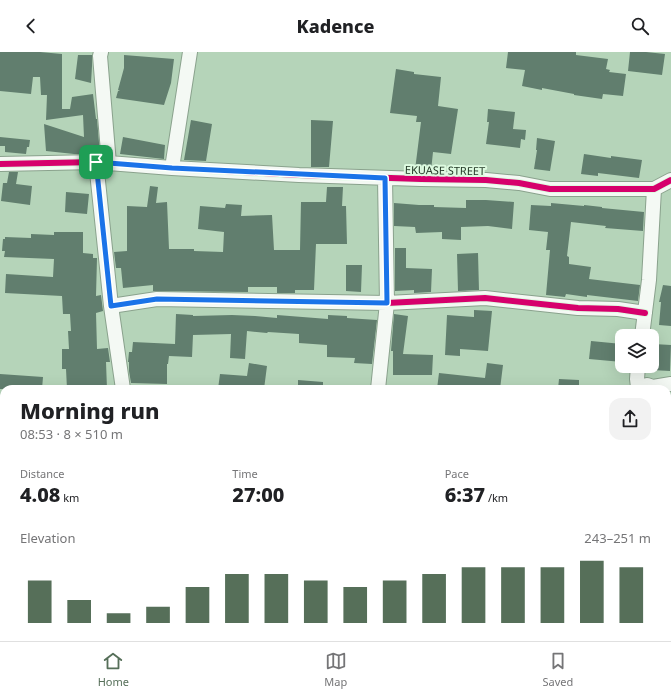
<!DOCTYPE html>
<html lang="en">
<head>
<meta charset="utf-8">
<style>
	:root { --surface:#fff; --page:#f2f2f2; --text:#202124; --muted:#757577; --line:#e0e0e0; --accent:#566f59 }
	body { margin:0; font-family:"Noto Sans",sans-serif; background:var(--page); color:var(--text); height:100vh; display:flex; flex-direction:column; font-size:15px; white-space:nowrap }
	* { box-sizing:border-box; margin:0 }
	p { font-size:13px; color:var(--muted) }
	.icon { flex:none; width:22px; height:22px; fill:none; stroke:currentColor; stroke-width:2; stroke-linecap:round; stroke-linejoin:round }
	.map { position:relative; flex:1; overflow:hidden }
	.sheet { position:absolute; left:0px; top:333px; width:671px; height:256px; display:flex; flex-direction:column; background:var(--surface); border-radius:12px 12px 0 0; box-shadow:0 4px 16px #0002 }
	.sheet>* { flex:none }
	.tools { position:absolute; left:615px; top:277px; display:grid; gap:8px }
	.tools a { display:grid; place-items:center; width:44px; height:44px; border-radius:8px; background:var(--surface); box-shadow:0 4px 16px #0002; font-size:20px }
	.pin { position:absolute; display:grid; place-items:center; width:34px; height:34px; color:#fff; margin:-17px; border-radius:8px; box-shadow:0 2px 6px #0006 }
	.round { display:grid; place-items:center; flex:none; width:42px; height:42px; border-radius:12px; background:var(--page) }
	.overview { display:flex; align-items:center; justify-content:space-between; height:68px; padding:0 20px }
	h1 { font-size:22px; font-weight:800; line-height:30px }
	.stats { display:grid; grid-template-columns:repeat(3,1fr); gap:6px; height:68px; padding:4px 20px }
	.stats div { display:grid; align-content:center }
	.stats b { font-size:20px; font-weight:800 }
	.stats small { font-size:11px; font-weight:400 }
	.stats p { font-size:11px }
	.chart { height:112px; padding:8px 20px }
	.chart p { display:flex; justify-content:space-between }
	.chart svg { width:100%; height:72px; margin-top:4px; stroke:var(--accent); stroke-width:6 }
	header { display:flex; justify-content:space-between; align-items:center; height:52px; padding:0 20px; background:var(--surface); font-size:18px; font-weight:800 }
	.menu { display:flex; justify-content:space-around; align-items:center; height:56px; border-top:1px solid var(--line); background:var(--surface); font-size:11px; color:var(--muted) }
	.menu a { display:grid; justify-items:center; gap:2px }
	.menu .current { color:var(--accent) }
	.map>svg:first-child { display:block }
	.building { fill:#617e6e }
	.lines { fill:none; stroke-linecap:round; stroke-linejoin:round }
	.minor-casing { stroke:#8aa28d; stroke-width:16 }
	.minor { stroke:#f4f9f4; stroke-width:14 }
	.cycleway-casing { stroke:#ddfae0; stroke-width:8 }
	.cycleway { stroke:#d6006c; stroke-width:6 }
	.route-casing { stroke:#fff; stroke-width:8 }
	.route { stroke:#1a73e8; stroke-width:5 }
	.labels { text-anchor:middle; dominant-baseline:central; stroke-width:4; stroke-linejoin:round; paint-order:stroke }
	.street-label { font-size:11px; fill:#233926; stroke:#ddfae0 }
</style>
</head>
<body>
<header><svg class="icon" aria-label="back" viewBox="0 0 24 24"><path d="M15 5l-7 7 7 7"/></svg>Kadence<svg class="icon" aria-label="search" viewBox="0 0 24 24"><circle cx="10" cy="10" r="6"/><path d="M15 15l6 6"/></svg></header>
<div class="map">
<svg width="671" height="589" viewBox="0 0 671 589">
	<rect width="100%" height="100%" fill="#b5d4b9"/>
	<path class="building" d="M0,0H40L62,2V57H70L72,45L93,42L96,67H97L100,102H74L46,99L44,72L84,85L83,63L46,68L47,43H41L40,25H33L31,42L0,39Z
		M508,0H576V3L608,7L606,17L610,18L609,20L626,22L623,44L603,42L602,47L574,43V42L542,36V38L522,34L525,18L506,16Z
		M630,0H646L665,2L662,23L628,19Z
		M78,3H92V14L91,31L75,27Z
		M124,3L174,7L171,31L164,53L116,46L118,39L120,38H118L124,16Z
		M396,17L414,20V22L441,25L438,54L458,57L451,102L433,100L431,119L415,118L421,70H416L417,64L390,61Z
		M488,57L515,60L513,77L526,78L525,88L521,87L520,96L486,92L489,70H487Z
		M191,68L212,72L206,109L184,108Z
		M311,68L333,69L329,115H311Z
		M0,85L30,88L29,95H27L26,102L5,100V94H0Z
		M123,85L165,93L164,107L120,102Z
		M537,86L555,89L550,119L534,117L537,98H536Z
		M584,102L611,106V104L642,108L639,126L598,121V124L581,122Z
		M9,120H18L16,132L32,134L30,153L1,149L3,131H7Z
		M150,134L158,135L156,151L167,150L169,197H194V199L223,200L224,180L198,177L200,154L225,156L226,152L242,153L241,164L272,163L274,198H300L301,150H326L327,135H343L342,154H346L347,192H316L314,238H295V241H277V235H248V240L153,239V233L123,236L121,216H116L114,200L127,199V154L147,155Z
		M66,140L89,142L87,162L65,160Z
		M466,148H486L514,150L512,177L488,174L461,175V188L442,187V180L416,181L415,175L394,174V151L419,153H434V155L466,156Z
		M551,151L584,154V153L602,155V156L644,160L643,179L605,176L606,174L571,170L567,204L569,205V212L591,215L589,227L640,233L638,249L587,243V245L566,242L565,245L546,243L550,198H546L548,180L529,178L531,153L551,154Z
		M54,180H83V201L93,202V206H97L96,244L101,243L103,259L96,261L97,297L108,296L110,310H106L107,337H67L66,317H62V297H69L68,279H71L70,262H63L62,244L5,241L6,222L53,225L54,207L4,205L5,199H2L3,187H5V185L31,186V182L54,183Z
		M395,196H406V216L432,217L431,240L414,241V238L395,239Z
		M478,201L479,238L458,239L457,202Z
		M346,213H362L361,240L346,239Z
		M663,233L671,234V274L659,273L661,250H659Z
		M474,258L492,259L488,299L460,297V304L445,303L447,263L474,265Z
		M176,262L193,263V264L232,263L255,264L277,266V263L328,267V263L347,264V266L377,268L372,312L354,311L355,306L327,305V293L299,291V282L268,280L267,281L247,279L245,307L230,306L231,282L193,283L192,305L169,304L168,312H167V332L131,331L129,319V310H128L129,300H132L133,290L175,292Z
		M394,262L408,264L403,302L433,303L432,323H393V299H391Z
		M591,289L622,292V310L589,307Z
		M653,292L671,293L670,319L652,318Z
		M249,311L267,314L264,337H218L220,322L247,324Z
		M487,311L503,313L500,337H437L439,321L485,326Z
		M0,322L43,325L42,337H0Z
		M559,327L579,328V337H558Z
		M298,328L323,330V337H298Z"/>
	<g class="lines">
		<defs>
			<path id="minor" d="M101,0L100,4L109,112
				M96,110L111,254L123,337
				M0,112L96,110L172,116L299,123L421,127L486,128L519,131L550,137H654L671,128
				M172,116L190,0
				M111,254L157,247L387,251L485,246L578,256L618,257L645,261
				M642,284L649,228L654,137
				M638,314L637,327L638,335L647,333L653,335L671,332
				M378,337L387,251L385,126
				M0,356L4,355
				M0,429L4,471
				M667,450L671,451
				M667,554H671
				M159,585L162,589
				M552,585L616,586
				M11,589V585
				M319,589L365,585"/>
		</defs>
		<use href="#minor" class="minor-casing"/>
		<use href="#minor" class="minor"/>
		<defs>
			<path id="cycleway" d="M0,112L96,110L172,116L299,123L421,127L486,128L519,131L550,137H654L671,128
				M111,254L157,247L387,251L485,246L578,256L618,257L645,261"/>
		</defs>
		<use href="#cycleway" class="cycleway-casing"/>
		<use href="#cycleway" class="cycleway"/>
	</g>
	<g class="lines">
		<defs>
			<path id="route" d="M96,110L172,116L385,126L387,251L157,247L111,254Z"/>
		</defs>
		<use href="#route" class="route-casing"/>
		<use href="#route" class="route"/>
	</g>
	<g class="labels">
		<g class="street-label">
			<text transform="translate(445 118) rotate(1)">EKUASE STREET</text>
		</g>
	</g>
</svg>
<div class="tools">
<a><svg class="icon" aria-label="layers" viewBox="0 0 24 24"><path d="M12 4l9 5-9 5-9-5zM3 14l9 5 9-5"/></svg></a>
</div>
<div class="pin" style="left:96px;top:110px;background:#1e9e55"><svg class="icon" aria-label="arrive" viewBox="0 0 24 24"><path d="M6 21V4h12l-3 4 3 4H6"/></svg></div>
<section class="sheet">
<div class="overview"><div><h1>Morning run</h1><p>08:53 · 8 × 510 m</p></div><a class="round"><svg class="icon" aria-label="share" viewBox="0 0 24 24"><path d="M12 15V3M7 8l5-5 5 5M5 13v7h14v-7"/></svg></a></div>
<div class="stats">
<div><p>Distance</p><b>4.08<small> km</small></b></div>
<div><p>Time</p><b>27:00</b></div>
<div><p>Pace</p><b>6:37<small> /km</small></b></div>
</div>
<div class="chart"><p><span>Elevation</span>243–251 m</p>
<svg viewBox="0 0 160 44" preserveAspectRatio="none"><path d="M5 44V18M15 44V30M25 44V38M35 44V34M45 44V22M55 44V14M65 44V14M75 44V18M85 44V22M95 44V18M105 44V14M115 44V10M125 44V10M135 44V10M145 44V6M155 44V10"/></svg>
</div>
</section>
</div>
<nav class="menu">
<a class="current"><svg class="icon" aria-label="home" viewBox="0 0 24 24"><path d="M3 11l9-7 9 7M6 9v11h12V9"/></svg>Home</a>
<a><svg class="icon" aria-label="map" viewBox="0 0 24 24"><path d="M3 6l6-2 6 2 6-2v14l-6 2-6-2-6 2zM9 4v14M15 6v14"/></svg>Map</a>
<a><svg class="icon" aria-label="saved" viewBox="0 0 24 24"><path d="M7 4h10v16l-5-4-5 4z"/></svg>Saved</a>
</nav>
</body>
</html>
